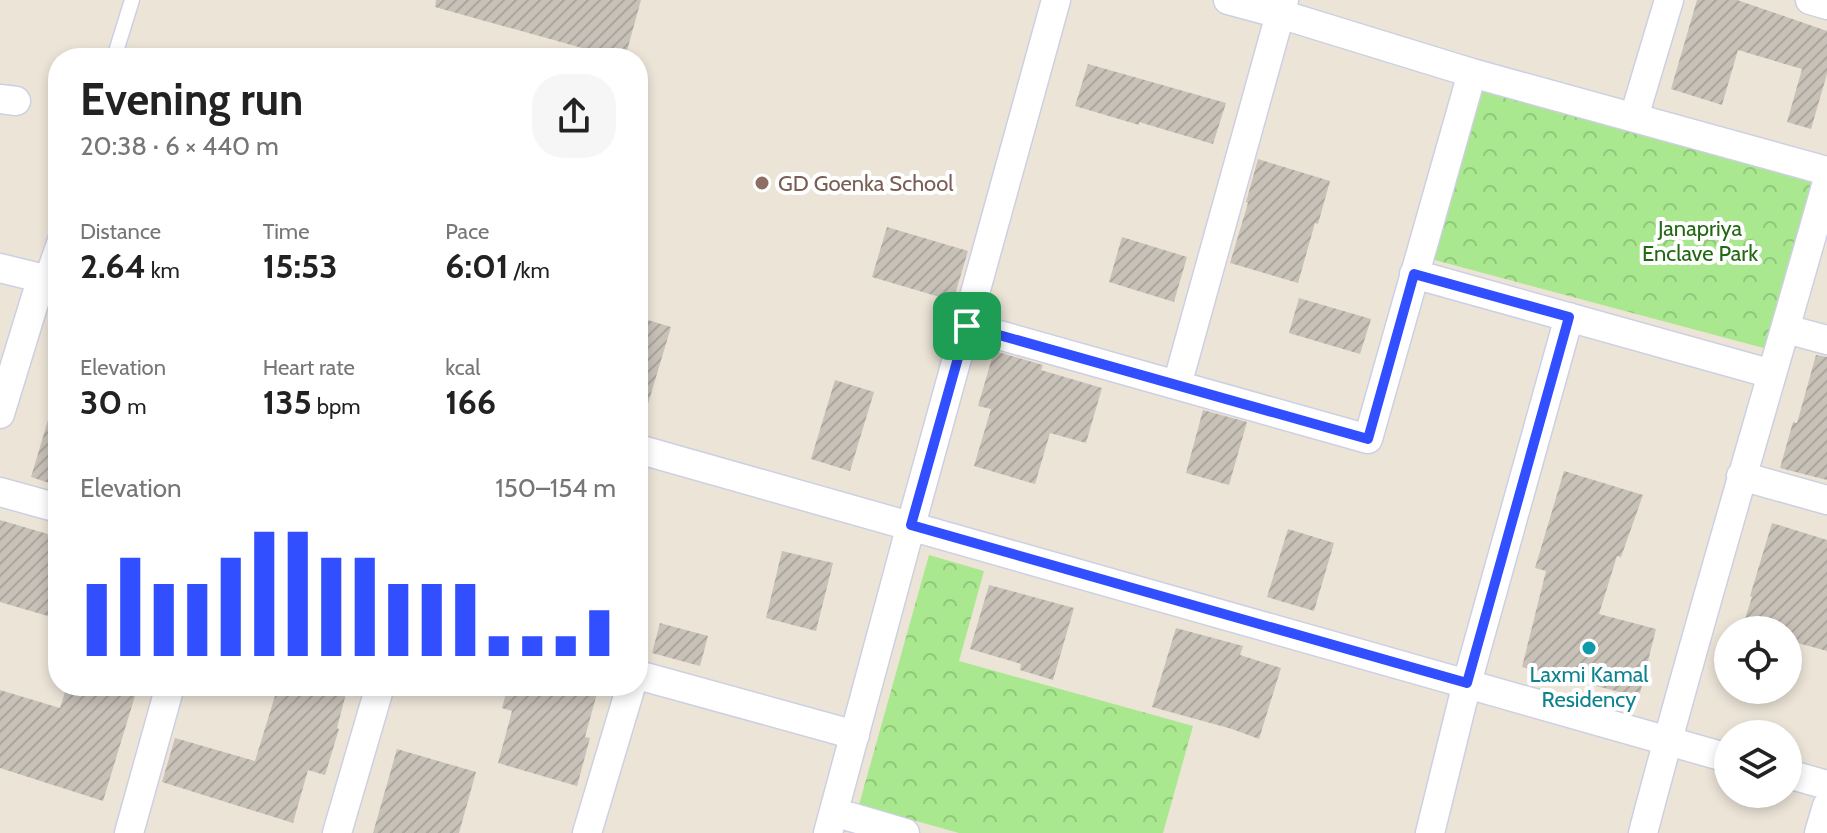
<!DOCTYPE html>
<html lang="en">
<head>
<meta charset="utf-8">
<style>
	:root { --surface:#fff; --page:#f6f6f6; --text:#222; --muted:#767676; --accent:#314eff }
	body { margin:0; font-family:Cabin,sans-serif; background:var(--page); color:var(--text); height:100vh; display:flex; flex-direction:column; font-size:30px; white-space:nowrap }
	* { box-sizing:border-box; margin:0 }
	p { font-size:26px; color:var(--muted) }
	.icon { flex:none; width:44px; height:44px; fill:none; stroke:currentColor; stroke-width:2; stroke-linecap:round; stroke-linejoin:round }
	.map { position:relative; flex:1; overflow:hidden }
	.details { position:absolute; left:48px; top:48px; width:600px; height:648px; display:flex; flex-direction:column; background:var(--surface); border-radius:32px; box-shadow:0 4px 12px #0003 }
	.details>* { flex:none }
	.buttons { position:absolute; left:1714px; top:616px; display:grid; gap:16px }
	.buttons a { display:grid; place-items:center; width:88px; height:88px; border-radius:50%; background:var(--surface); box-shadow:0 4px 12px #0003; font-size:40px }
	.pin { position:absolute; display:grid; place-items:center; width:68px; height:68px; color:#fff; margin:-34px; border-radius:16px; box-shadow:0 4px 12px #0006 }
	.round { display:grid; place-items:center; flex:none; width:84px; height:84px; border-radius:32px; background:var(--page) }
	.summary { display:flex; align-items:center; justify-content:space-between; height:136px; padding:0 32px }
	h1 { font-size:44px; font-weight:700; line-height:60px }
	.stats { display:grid; grid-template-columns:repeat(3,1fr); gap:12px; height:136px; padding:8px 32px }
	.stats div { display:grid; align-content:center }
	.stats b { font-size:34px; font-weight:700 }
	.stats small { font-size:22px; font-weight:400 }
	.stats p { font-size:22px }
	.chart { height:224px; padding:16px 32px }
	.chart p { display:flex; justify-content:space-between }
	.chart svg { width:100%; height:144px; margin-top:8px; stroke:var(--accent); stroke-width:6 }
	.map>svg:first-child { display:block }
	.forest { fill:url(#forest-crowns) }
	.building { fill:url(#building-hatch) }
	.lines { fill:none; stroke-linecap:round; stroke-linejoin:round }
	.service-casing { stroke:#cdd0e3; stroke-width:17 }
	.minor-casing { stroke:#cdd0e3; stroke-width:31 }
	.service { stroke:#fff; stroke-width:14 }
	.minor { stroke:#fff; stroke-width:28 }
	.route-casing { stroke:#fff; stroke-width:16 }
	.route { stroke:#314eff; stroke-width:10 }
	.education-dot { fill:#8d6e63; stroke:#fff; stroke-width:3 }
	.culture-dot { fill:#0f9aa8; stroke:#fff; stroke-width:3 }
	.labels { text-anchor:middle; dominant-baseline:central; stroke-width:8; stroke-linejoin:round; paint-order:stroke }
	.education-label { font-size:22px; fill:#785e54; stroke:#fff; text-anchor:start }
	.park-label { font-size:22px; fill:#216913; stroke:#fff }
	.culture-label { font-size:22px; fill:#0d838f; stroke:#fff }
</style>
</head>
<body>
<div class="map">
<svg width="1827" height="833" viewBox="0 0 1827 833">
	<defs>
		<pattern id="forest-crowns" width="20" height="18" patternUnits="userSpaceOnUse" patternTransform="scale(2)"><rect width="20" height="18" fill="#a9e88e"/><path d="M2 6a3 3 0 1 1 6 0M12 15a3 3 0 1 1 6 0" fill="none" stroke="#91c77a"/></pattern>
		<pattern id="building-hatch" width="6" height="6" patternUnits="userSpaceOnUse" patternTransform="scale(2)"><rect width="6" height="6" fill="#c7c1b8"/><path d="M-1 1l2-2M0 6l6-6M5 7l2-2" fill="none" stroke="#aba69e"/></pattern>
	</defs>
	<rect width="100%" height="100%" fill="#ece4d7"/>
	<path class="forest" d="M1478,90L1816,181L1771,350L1431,259Z
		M929,555L984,571L959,661L1193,726L1163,833H959L859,805Z"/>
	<path class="building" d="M436,0H641L625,58H618L435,7Z
		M1697,0H1737L1827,31V74L1811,129L1787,122L1802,69L1738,50L1722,105L1671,89Z
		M1088,64L1226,103L1213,144L1139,122V125L1075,106Z
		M1258,159L1330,181L1318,224L1315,223L1298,283L1230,263L1248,203L1246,202Z
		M887,227L968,251L953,301L872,277Z
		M1122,237L1187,257L1174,302L1109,282Z
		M1299,298L1371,319L1360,354L1289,333Z
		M638,317L671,327L644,417L638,416Z
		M994,351L1043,365L1041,370L1102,388L1086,443L1050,433L1035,484L974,466L991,409L978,406Z
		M1816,355L1827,357V480L1780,468L1793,422L1797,423Z
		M835,380L874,392L850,471L811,459Z
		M52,407L58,408V486L31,477Z
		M1203,410L1247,422L1229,485L1186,473Z
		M1564,471L1643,495L1621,557L1617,556L1599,614L1656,629L1639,697L1522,667L1546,571L1535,568Z
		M0,520L58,537V619L0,602Z
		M1772,523L1827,540V651L1794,642L1795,640L1788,638V630H1762L1743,625L1752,597L1750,596Z
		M1288,529L1334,543L1314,611L1267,597Z
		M782,551L833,563L816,631L766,618Z
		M989,585L1074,608L1053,680L1020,670L1021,664L970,649Z
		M660,623L708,636L700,666L652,653Z
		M1176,628L1243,646L1240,655L1281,668L1259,739L1232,729L1152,707Z
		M67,686H138L103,801L0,768V690L60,708Z
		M278,686H348L337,728L339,729L325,775L308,770L293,823L162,782L175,738L255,761Z
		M508,686H599L585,737L590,738L577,786L498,763L512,711L502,708Z
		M397,749L476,772L459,833H373Z"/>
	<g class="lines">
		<defs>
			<path id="service" d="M114,58L132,0
				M42,277L58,231"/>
			<path id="minor" d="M1228,0L1280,14L1472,73L1827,171
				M1810,0L1827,5
				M0,99L16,101
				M1634,117L1669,0
				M0,268L57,282
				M1414,274L1772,374
				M967,326L1368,439L1472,73
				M1786,329L1827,340
				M1177,385L1284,0
				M0,414L42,277
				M638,449L1728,758
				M1741,476L1827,500
				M0,492L58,508
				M638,675L855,735
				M1788,774L1827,785
				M834,812L905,833
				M129,833L170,686
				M337,833L380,686
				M587,833L631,686
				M828,833L911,525L1056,0
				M1430,833L1467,683L1569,317
				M1643,833C1700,615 1766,399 1827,182
				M1819,833L1827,806"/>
		</defs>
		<use href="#service" class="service-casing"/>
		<use href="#minor" class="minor-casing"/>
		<use href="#service" class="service"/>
		<use href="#minor" class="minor"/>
	</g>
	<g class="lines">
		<defs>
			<path id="route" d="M1414,274L1569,317L1467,683L911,525L967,326L1368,439Z"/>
		</defs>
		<use href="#route" class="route-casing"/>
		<use href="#route" class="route"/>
	</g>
	<circle class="education-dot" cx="762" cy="183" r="8"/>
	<circle class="culture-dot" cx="1589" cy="648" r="8"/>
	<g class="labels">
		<g class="education-label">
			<text x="778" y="183">GD Goenka School</text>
		</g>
		<g class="park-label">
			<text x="1700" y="228">Janapriya<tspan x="1700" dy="25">Enclave Park</tspan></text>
		</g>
		<g class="culture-label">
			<text x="1589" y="674">Laxmi Kamal<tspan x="1589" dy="25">Residency</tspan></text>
		</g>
	</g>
</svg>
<div class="buttons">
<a><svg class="icon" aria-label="locate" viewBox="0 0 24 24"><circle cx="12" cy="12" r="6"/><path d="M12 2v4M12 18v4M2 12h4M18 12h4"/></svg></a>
<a><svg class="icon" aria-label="layers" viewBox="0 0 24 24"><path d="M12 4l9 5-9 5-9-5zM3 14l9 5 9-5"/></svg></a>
</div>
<div class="pin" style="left:967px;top:326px;background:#1e9e55"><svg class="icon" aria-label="arrive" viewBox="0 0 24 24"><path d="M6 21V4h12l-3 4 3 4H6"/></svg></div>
<section class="details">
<div class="summary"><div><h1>Evening run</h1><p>20:38 · 6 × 440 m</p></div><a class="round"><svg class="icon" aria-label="share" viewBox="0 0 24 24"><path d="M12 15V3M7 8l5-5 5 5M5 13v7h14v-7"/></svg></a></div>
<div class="stats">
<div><p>Distance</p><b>2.64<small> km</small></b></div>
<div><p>Time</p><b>15:53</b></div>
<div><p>Pace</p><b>6:01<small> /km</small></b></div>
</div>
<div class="stats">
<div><p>Elevation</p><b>30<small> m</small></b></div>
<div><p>Heart rate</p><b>135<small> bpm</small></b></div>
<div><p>kcal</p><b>166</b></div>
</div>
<div class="chart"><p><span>Elevation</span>150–154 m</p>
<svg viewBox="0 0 160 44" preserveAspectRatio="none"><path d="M5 44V22M15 44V14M25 44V22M35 44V22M45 44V14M55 44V6M65 44V6M75 44V14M85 44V14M95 44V22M105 44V22M115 44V22M125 44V38M135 44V38M145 44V38M155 44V30"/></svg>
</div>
</section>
</div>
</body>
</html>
